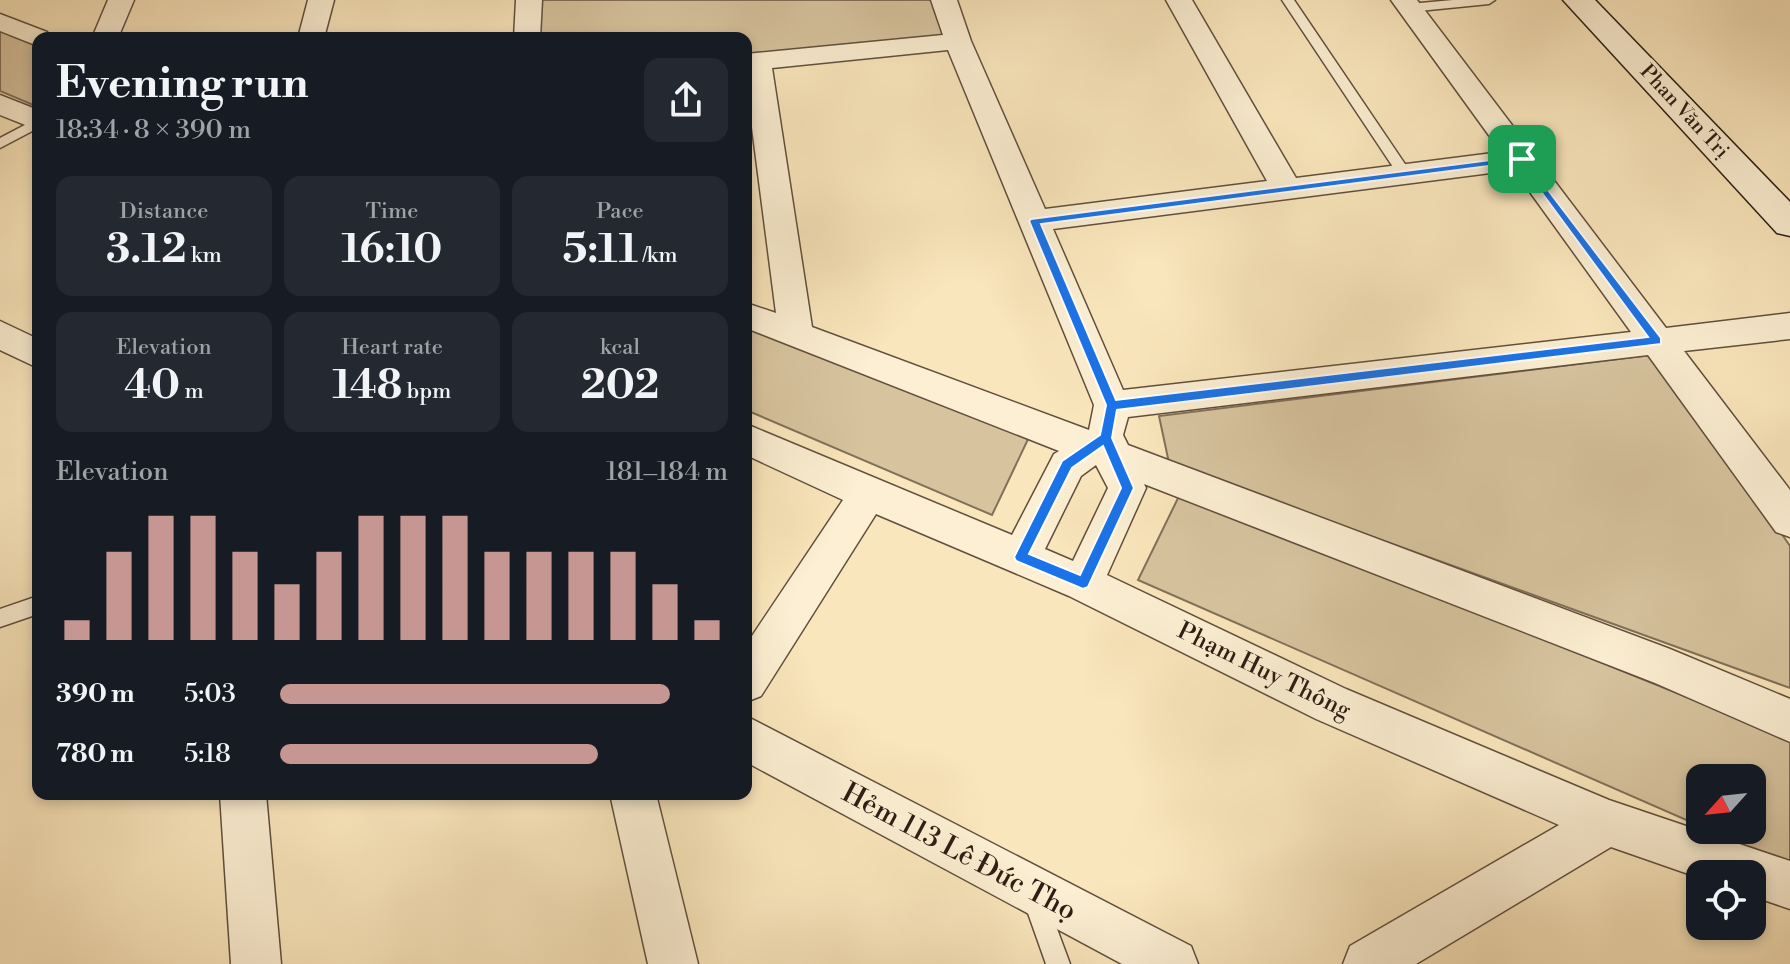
<!DOCTYPE html>
<html lang="en">
<head>
<meta charset="utf-8">
<style>
	:root { --surface:#171b24; --page:#242831; --text:#f1f3f6; --muted:#9ea1a6; --accent:#c59692 }
	body { margin:0; font-family:"Libre Bodoni",serif; background:var(--page); color:var(--text); height:100vh; display:flex; flex-direction:column; font-size:30px; white-space:nowrap }
	* { box-sizing:border-box; margin:0 }
	p { font-size:26px; color:var(--muted) }
	.icon { flex:none; width:44px; height:44px; fill:none; stroke:currentColor; stroke-width:2; stroke-linecap:round; stroke-linejoin:round }
	.map { position:relative; flex:1; overflow:hidden }
	.sheet { position:absolute; left:32px; top:32px; width:720px; height:768px; display:flex; flex-direction:column; background:var(--surface); border-radius:16px; box-shadow:0 4px 12px #0003 }
	.sheet>* { flex:none }
	.needle { width:52px; rotate:243deg }
	.fabs { position:absolute; left:1686px; top:764px; display:grid; gap:16px }
	.fabs a { display:grid; place-items:center; width:80px; height:80px; border-radius:16px; background:var(--surface); box-shadow:0 4px 12px #0003; font-size:40px }
	.pin { position:absolute; display:grid; place-items:center; width:68px; height:68px; color:#fff; margin:-34px; border-radius:16px; box-shadow:0 4px 12px #0006 }
	.round { display:grid; place-items:center; flex:none; width:84px; height:84px; border-radius:16px; background:var(--page) }
	.head { display:flex; align-items:center; justify-content:space-between; height:136px; padding:0 24px }
	h1 { font-size:44px; font-weight:800; line-height:60px }
	.figures { display:grid; grid-template-columns:repeat(3,1fr); gap:12px; height:136px; padding:8px 24px }
	.figures div { display:grid; align-content:center; border-radius:16px; background:var(--page); text-align:center }
	.figures b { font-size:40px; font-weight:800 }
	.figures small { font-size:22px; font-weight:400 }
	.figures p { font-size:22px }
	.chart { height:224px; padding:16px 24px }
	.chart p { display:flex; justify-content:space-between }
	.chart svg { width:100%; height:144px; margin-top:8px; stroke:var(--accent); stroke-width:6 }
	ul { padding:0 24px; list-style:none; font-size:26px }
	li { display:grid; grid-template-columns:128px 96px 1fr; align-items:center; height:60px }
	li i { height:20px; border-radius:10px; background:var(--accent) }
	.map>svg:first-child { display:block }
	.green { fill:#d7c49f; stroke:#82705a; stroke-width:2 }
	.lines { fill:none; stroke-linecap:round; stroke-linejoin:round }
	.service-casing { stroke:#604f3e; stroke-width:3 }
	.minor-casing { stroke:#604f3e; stroke-width:3 }
	.secondary-casing { stroke:#2c1d14; stroke-width:3 }
	.service { fill:#fcefd3; fill-rule:evenodd }
	.minor { fill:#fcefd3; fill-rule:evenodd }
	.secondary { fill:#fcefd3; fill-rule:evenodd }
	.route { fill:#1a73e8; stroke:#fff; stroke-width:2; fill-rule:evenodd }
	.labels { text-anchor:middle; dominant-baseline:central; stroke-width:7; stroke-linejoin:round; paint-order:stroke }
	.far-street-label { font-size:20px; fill:#2c1d14; stroke:#fcefd3 }
	.street-label { font-size:24px; fill:#2c1d14; stroke:#fcefd3 }
	.near-street-label { font-size:28px; fill:#2c1d14; stroke:#fcefd3 }
</style>
</head>
<body>
<div class="map">
<svg width="1790" height="964" viewBox="0 0 1790 964">
	<rect width="100%" height="100%" fill="#fae6bc"/>
	<filter id="stains"><feTurbulence type="fractalNoise" baseFrequency=".0025" numOctaves="4"/><feColorMatrix values="0 0 0 0 .2 0 0 0 0 .09 0 0 0 0 .02 0 0 0 .5 -.17"/></filter>
	<radialGradient id="worn" r=".72"><stop offset=".6" stop-color="#630" stop-opacity="0"/><stop offset="1" stop-color="#630" stop-opacity=".3"/></radialGradient>
	<path class="green" d="M529,0H944L958,41L746,62V38H527Z
		M0,26L38,42V107L0,91Z
		M746,324L1031,433L992,515L746,410Z
		M1658,354L1790,546V688L1169,463L1159,416Z
		M1181,492L1790,739V865L1709,830H1752V778H1700V826L1138,580Z"/>
	<g class="lines">
		<defs>
			<path id="service" d="M1282,0H1294L1409,170V176H1399Z
				M1453,0H1495L1489,4L1409,12L1403,8L1409,4Z
				M38,118V128L0,148V138Z
				M38,596V614L0,627V609Z
				M1035,887L1043,891L1070,964H1046L1023,899L1027,891Z"/>
			<path id="minor" d="M108,0H134L118,38H92Z
				M308,0H334L324,38H298Z
				M516,0H542L540,38H514Z
				M931,0H957L971,41L1045,209L1267,181L1166,0H1192L1296,178L1501,152L1391,0H1417L1666,328L1790,313V339L1684,351L1790,490V537L1776,532L1648,355L1128,417L1123,435L1128,445L1670,649L1790,699V742L1655,683L1144,484L1146,488L1107,575L1346,689L1609,800L1790,861V909L1752,896V874H1700V878L1611,847L1416,964H1343L1350,946L1559,825L1316,719L1069,596L876,514L761,696L746,702V645L843,500L746,455V424L1012,535L1054,454L1059,451L746,328V303L776,313L746,81V54L943,35ZM948,50L1094,405L1089,430L812,327L772,68ZM1514,170L1631,332L1123,390L1053,229ZM1096,465L1108,488L1073,561L1045,549L1081,476Z
				M0,14L47,32L51,38H38V46L0,31Z
				M0,95L38,110V130L0,115Z
				M0,321L38,339V368L0,350Z
				M746,716L1191,946L1198,964H1122L746,762Z
				M220,794H266L281,964H231Z
				M610,794H656L698,964H648Z"/>
			<path id="secondary" d="M1563,0H1595L1790,202V236L1777,233Z"/>
		</defs>
		<use href="#service" class="service-casing"/>
		<use href="#minor" class="minor-casing"/>
		<use href="#secondary" class="secondary-casing"/>
		<use href="#service" class="service"/>
		<use href="#minor" class="minor"/>
		<use href="#secondary" class="secondary"/>
	</g>
	<path class="route" d="M1522,156L1661,338V344L1117,410L1112,438L1134,488L1088,587L1083,589L1016,561L1014,557L1062,461L1100,435L1106,405L1029,221L1031,219ZM1519,162L1648,337L1116,400L1041,224ZM1103,446L1121,488L1080,575L1029,554L1072,468Z"/>
	<g class="labels">
		<g class="far-street-label">
			<text transform="translate(1684 112) rotate(47)">Phan Văn Trị</text>
		</g>
		<g class="street-label">
			<text transform="translate(1264 671) rotate(26)">Phạm Huy Thông</text>
		</g>
		<g class="near-street-label">
			<text transform="translate(959 852) rotate(28)">Hẻm 113 Lê Đức Thọ</text>
		</g>
	</g>
	<rect width="100%" height="100%" filter="url(#stains)"/>
	<rect width="100%" height="100%" fill="url(#worn)"/>
</svg>
<div class="fabs">
<a><svg class="needle" viewBox="-14 -14 28 28"><path d="M0-13l5 13h-10z" fill="#e53935"/><path d="M0 13l5-13h-10z" fill="#9ea1a6"/></svg></a>
<a><svg class="icon" aria-label="locate" viewBox="0 0 24 24"><circle cx="12" cy="12" r="6"/><path d="M12 2v4M12 18v4M2 12h4M18 12h4"/></svg></a>
</div>
<div class="pin" style="left:1522px;top:159px;background:#1e9e55"><svg class="icon" aria-label="arrive" viewBox="0 0 24 24"><path d="M6 21V4h12l-3 4 3 4H6"/></svg></div>
<section class="sheet">
<div class="head"><div><h1>Evening run</h1><p>18:34 · 8 × 390 m</p></div><a class="round"><svg class="icon" aria-label="share" viewBox="0 0 24 24"><path d="M12 15V3M7 8l5-5 5 5M5 13v7h14v-7"/></svg></a></div>
<div class="figures">
<div><p>Distance</p><b>3.12<small> km</small></b></div>
<div><p>Time</p><b>16:10</b></div>
<div><p>Pace</p><b>5:11<small> /km</small></b></div>
</div>
<div class="figures">
<div><p>Elevation</p><b>40<small> m</small></b></div>
<div><p>Heart rate</p><b>148<small> bpm</small></b></div>
<div><p>kcal</p><b>202</b></div>
</div>
<div class="chart"><p><span>Elevation</span>181–184 m</p>
<svg viewBox="0 0 160 44" preserveAspectRatio="none"><path d="M5 44V38M15 44V17M25 44V6M35 44V6M45 44V17M55 44V27M65 44V17M75 44V6M85 44V6M95 44V6M105 44V17M115 44V17M125 44V17M135 44V17M145 44V27M155 44V38"/></svg>
</div>
<ul>
<li><b>390 m</b>5:03<i style="width:87%"></i></li>
<li><b>780 m</b>5:18<i style="width:71%"></i></li>
</ul>
</section>
</div>
</body>
</html>
